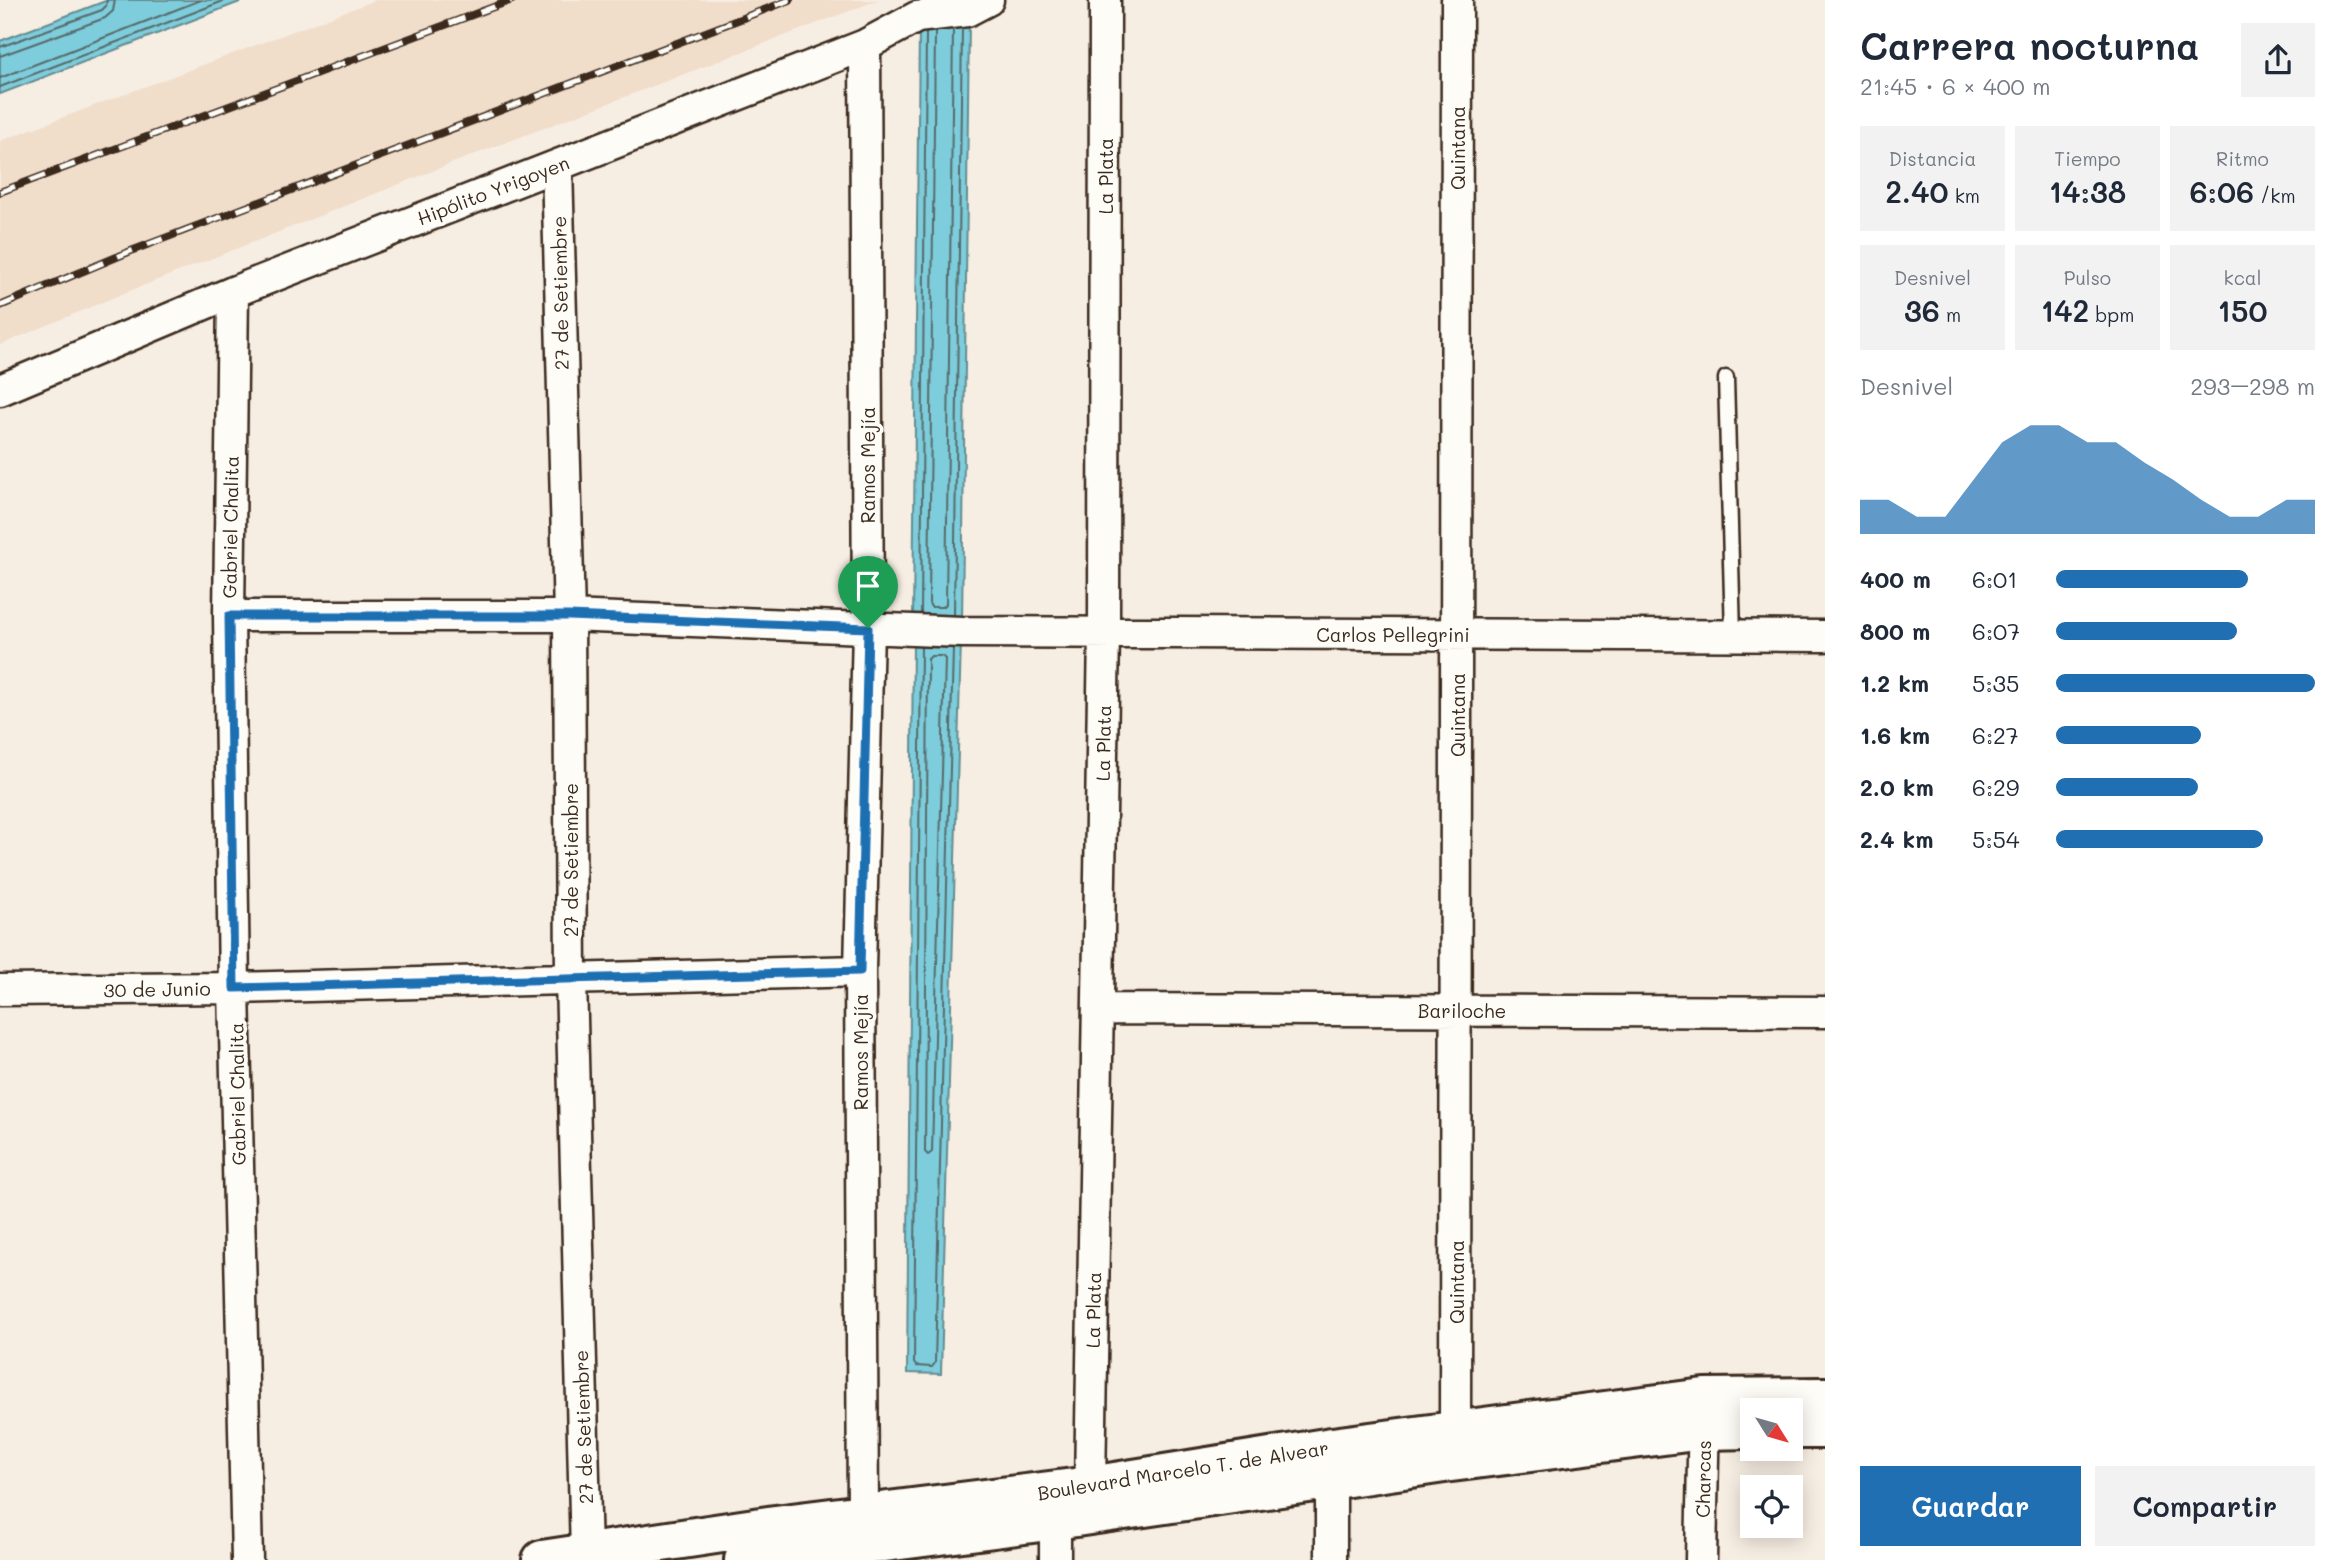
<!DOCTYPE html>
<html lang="es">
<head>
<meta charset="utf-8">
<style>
	:root { --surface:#fff; --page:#f2f2f3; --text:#1f2937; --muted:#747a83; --accent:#1f6fb2 }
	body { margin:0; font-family:Mali,sans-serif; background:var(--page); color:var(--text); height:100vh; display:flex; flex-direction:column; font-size:26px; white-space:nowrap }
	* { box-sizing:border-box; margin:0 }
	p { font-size:23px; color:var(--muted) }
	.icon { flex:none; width:38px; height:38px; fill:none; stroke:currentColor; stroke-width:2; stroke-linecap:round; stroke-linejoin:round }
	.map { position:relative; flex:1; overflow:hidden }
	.panel { display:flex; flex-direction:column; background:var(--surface); width:525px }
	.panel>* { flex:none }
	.needle { width:46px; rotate:127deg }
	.buttons { position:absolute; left:1740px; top:1398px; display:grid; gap:14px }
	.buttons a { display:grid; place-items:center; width:63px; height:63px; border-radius:0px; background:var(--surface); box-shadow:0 4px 18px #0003; font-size:35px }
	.pin { position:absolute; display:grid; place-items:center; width:60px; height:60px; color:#fff; margin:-72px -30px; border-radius:50% 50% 50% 0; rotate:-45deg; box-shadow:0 0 7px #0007 }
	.pin .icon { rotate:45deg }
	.round { display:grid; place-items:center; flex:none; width:74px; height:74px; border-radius:0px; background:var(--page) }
	.head { display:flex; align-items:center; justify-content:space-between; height:119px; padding:0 35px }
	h1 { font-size:38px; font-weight:600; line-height:52px }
	.stats { display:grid; grid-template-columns:repeat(3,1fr); gap:10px; height:119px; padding:7px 35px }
	.stats div { display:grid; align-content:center; border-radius:0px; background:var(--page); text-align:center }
	.stats b { font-size:30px; font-weight:600 }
	.stats small { font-size:19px; font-weight:400 }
	.stats p { font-size:19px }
	.chart { height:196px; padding:14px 35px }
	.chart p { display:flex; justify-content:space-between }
	.chart svg { width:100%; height:126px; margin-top:7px; fill:var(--accent); opacity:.7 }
	.button { display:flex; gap:14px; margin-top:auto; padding:14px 35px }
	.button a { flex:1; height:80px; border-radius:0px; background:var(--accent); color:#fff; font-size:28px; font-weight:600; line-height:80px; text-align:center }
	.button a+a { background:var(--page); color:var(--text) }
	ul { padding:0 35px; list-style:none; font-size:23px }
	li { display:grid; grid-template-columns:112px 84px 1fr; align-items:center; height:52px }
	li i { height:18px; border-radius:9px; background:var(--accent) }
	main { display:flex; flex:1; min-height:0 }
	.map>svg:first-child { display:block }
	.built { fill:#f0ddca }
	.water { fill:#7ecddc; stroke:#638c90; stroke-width:2 }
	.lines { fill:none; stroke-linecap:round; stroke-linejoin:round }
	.shore { stroke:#566b6a; stroke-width:2 }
	.lane-casing { stroke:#3b2a1e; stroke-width:19 }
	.street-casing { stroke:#3b2a1e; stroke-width:35 }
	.secondary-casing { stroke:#3b2a1e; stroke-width:44 }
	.lane { stroke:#fdfcf7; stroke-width:14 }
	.street { stroke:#fdfcf7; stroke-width:30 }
	.secondary { stroke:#fdfcf7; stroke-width:38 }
	.rail-casing { stroke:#3b2a1e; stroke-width:8 }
	.rail { stroke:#fdfcf7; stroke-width:5; stroke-dasharray:16; stroke-linecap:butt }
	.route-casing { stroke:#fff; stroke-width:14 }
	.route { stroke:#1f6fb2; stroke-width:9 }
	.labels { text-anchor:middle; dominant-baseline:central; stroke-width:7; stroke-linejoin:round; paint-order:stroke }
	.street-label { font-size:19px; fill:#3b2a1e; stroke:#fdfcf7 }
</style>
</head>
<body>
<main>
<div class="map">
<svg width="1825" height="1560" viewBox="0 0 1825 1560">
	<rect width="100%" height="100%" fill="#f7eee3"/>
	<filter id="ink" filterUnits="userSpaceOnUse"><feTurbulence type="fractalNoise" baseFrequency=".0143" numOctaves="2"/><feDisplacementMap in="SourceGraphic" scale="14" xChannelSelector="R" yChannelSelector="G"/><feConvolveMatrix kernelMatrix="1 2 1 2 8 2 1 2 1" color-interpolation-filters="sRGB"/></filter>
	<g filter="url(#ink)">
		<path class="built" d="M376,0H878L473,155L117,296L0,345V141Z"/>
		<path class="water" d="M108,0H245L0,94V41Z
			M921,0H966L969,21L962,623L913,622L919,27L916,7Z
			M913,639L961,640L941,1374L907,1373Z"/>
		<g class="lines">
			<path class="shore" d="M935,32L929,603L931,607H943L946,604L953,29
				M0,47L102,10L106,6L107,0
				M0,56L105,18L113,11L115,0
				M0,78L201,0
				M0,87L226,0
				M921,614L926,33
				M954,615L962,28
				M921,647L914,1363L916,1366L932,1367L935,1363L953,648
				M931,656H942L945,659L932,1152L928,1155L925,1152L928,659Z"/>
			<defs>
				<path id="lane" d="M1726,378L1733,635"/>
				<path id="street" d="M557,166L569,616L571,980L586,1554
					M233,292L229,616L234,988L247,1560
					M0,390L233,292L865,45L917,17L967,11L988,0
					M229,616H569L962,632L1825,636
					M0,990L234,988L860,971
					M1099,1009L1825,1012
					M1455,1430L1457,0
					M1090,1486L1104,632L1105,0
					M1055,1501V1560
					M863,1514L860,971L868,628L865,45
					M1331,1560V1458
					M1701,1560L1704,1408"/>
				<path id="secondary" d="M1790,1429H1825
					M542,1560L775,1525L1090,1486L1332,1447L1704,1398L1825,1397
					M744,1560L1056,1520L1451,1462L1703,1430L1752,1429"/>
			</defs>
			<use href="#lane" class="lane-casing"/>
			<use href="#street" class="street-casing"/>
			<use href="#secondary" class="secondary-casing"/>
			<use href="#lane" class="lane"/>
			<use href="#street" class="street"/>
			<use href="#secondary" class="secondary"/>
			<defs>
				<path id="rail" d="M0,192L512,0
					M0,306L131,251L790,0"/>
			</defs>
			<use href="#rail" class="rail-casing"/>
			<use href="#rail" class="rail"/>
		</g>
	</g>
	<g class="lines" filter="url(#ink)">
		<defs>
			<path id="route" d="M229,616H569L868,628L860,971L234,988Z"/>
		</defs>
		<use href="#route" class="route-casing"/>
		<use href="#route" class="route"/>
	</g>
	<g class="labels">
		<g class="street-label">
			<text transform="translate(1457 148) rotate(-90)">Quintana</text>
			<text transform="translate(1105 176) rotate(-90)">La Plata</text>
			<text transform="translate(493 190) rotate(-21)">Hipólito Yrigoyen</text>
			<text transform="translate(560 293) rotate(-91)">27 de Setiembre</text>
			<text transform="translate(867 465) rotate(-90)">Ramos Mejía</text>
			<text transform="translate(230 527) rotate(-89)">Gabriel Chalita</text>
			<text x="1393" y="634">Carlos Pellegrini</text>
			<text transform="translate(1457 715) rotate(-90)">Quintana</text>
			<text transform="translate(1103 743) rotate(-89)">La Plata</text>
			<text transform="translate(570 860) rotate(-90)">27 de Setiembre</text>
			<text transform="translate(157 989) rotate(-1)">30 de Junio</text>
			<text x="1462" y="1010">Bariloche</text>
			<text transform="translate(860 1052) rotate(-90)">Ramos Mejía</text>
			<text transform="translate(237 1094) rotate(-91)">Gabriel Chalita</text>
			<text transform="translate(1456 1282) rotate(-90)">Quintana</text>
			<text transform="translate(1093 1310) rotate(-89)">La Plata</text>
			<text transform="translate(583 1427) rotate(-92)">27 de Setiembre</text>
			<text transform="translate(1183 1470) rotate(-9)">Boulevard Marcelo T. de Alvear</text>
			<text transform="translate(1703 1479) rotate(-89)">Charcas</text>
		</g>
	</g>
</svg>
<div class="buttons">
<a><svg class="needle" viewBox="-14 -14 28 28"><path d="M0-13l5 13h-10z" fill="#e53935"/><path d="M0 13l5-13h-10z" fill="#747a83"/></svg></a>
<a><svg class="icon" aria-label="locate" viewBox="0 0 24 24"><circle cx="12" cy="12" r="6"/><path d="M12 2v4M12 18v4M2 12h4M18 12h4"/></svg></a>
</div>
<div class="pin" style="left:868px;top:628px;background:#1e9e55"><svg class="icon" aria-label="arrive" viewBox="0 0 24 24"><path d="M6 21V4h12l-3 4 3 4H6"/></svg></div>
</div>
<section class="panel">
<div class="head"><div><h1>Carrera nocturna</h1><p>21:45 · 6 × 400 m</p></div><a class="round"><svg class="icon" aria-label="share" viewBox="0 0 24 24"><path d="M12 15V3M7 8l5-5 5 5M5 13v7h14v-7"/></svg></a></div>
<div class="stats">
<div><p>Distancia</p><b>2.40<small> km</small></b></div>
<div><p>Tiempo</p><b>14:38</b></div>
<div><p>Ritmo</p><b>6:06<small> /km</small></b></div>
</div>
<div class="stats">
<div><p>Desnivel</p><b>36<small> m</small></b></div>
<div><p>Pulso</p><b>142<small> bpm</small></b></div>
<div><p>kcal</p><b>150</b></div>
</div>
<div class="chart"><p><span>Desnivel</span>293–298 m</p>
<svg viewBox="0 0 160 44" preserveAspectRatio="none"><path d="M0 44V32L10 32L20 38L30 38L40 25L50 12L60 6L70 6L80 12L90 12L100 19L110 25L120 32L130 38L140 38L150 32L160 32V44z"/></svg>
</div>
<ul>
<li><b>400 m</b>6:01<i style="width:74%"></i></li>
<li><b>800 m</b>6:07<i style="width:70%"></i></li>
<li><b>1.2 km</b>5:35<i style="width:100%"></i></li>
<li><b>1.6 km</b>6:27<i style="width:56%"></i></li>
<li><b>2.0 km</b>6:29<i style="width:55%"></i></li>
<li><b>2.4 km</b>5:54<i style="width:80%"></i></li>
</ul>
<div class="button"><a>Guardar</a><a>Compartir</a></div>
</section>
</main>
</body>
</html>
